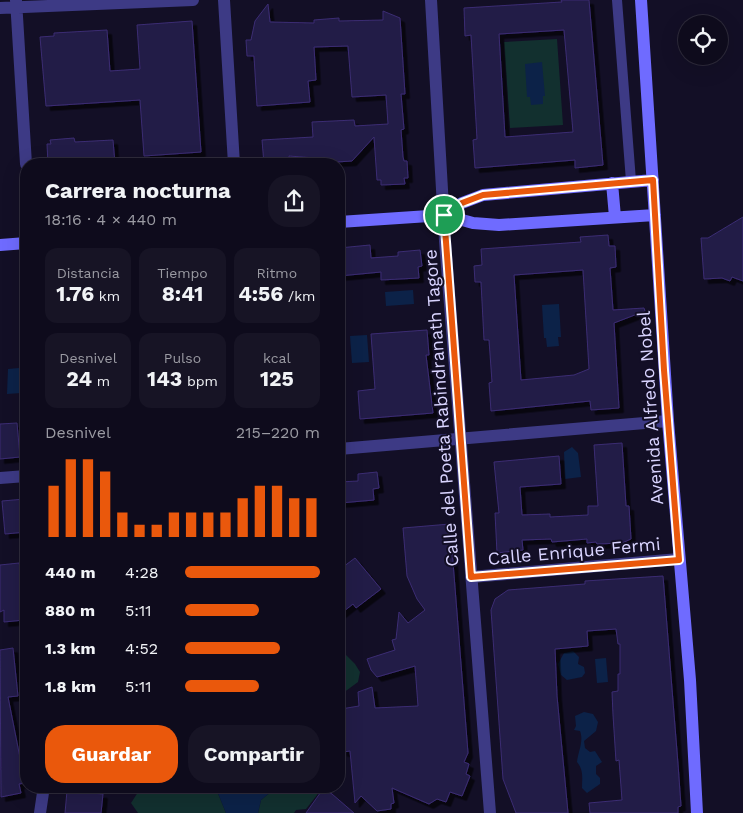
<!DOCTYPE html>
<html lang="es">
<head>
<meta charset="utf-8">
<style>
	:root { --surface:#0e0b1c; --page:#171425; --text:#f1f3f6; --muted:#9b9ba3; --line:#2e2b3b; --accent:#ea580c }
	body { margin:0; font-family:"Work Sans",sans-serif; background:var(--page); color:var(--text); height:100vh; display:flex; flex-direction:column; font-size:19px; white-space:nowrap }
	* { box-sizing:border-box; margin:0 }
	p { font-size:16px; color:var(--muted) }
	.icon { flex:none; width:28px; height:28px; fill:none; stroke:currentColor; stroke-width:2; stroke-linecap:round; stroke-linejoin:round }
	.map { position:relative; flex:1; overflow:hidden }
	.side { position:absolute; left:20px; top:158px; width:325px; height:635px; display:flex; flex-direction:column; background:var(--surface); border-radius:20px; box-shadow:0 5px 20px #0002,0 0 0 1px var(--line) }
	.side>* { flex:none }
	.controls { position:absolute; left:678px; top:15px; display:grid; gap:10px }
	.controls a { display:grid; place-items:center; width:50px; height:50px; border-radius:50%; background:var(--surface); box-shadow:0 5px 20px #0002,0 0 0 1px var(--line); font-size:25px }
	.pin { position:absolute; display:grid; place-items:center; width:42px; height:42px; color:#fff; margin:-21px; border:2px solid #fff; border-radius:50%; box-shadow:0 1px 5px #0007 }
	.round { display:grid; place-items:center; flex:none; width:52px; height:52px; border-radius:20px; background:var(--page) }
	.overview { display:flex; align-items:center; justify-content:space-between; height:85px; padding:0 25px }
	h1 { font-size:22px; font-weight:700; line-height:38px }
	.metrics { display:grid; grid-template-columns:repeat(3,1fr); gap:8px; height:85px; padding:5px 25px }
	.metrics div { display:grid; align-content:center; border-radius:12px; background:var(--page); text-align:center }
	.metrics b { font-size:21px; font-weight:700 }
	.metrics small { font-size:14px; font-weight:400 }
	.metrics p { font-size:14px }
	.chart { height:140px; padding:10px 25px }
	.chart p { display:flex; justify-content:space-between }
	.chart svg { width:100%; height:90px; margin-top:5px; stroke:var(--accent); stroke-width:6 }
	.cta { display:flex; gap:10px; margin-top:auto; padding:10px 25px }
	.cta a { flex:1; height:58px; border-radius:20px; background:var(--accent); color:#fff; font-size:20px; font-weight:700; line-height:58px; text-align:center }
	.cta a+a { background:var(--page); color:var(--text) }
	ul { padding:0 25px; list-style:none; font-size:16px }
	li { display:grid; grid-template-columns:80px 60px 1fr; align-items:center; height:38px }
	li i { height:12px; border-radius:6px; background:var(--accent) }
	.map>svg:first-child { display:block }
	.green { fill:#12302f }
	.water { fill:#0c2248 }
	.building { fill:#241b47; stroke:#3b2d73; fill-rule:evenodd; filter:url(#shadow) }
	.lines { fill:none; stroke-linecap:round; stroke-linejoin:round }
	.service { stroke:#3d3a85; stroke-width:10 }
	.minor { stroke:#3d3a85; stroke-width:12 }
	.secondary { stroke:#6f6bff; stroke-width:12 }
	.route-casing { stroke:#fff; stroke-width:10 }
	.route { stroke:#ea580c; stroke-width:6 }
	.labels { text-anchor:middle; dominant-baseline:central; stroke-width:4; stroke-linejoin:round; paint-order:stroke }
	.street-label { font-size:18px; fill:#d9d4ff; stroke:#130f26 }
</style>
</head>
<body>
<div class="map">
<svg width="743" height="813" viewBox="0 0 743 813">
	<defs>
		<filter id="shadow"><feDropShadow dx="4.5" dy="4.5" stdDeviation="0" flood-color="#0009"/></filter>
	</defs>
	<rect width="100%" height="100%" fill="#130f26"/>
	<path class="green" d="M557,39L563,125L510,128L504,42Z
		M339,648L355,664L360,672L358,682L339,696Z
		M142,786H215L226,813H138L131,803Z
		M278,786H324L306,809L296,810L294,813H258L261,800Z"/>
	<path class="water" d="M542,62L545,96H543V104L531,105L530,97H527L525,64Z
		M413,290L414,304L386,306L385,292Z
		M559,304L561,337H558L559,346L547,347L546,338H544L542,305Z
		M367,335L369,362L352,363L350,336Z
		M19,368L21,393L7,394L8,369Z
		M572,447L578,453L581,477L565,479L564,452Z
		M573,651L579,657L578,664L584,667L585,673L582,677L567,680L561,675L558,664L564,653Z
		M606,658L608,682L597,683L595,659Z
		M584,712L593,714L598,722L596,731L584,741L585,748L590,752L595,751L602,762L596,766V774L600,778V784L587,793L582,788C582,779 584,770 577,762C578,752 584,741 580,731L574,730L576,726L575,716Z
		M215,786H229L239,790L248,786H278L261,800L258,813H226Z"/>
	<path class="building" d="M561,0H589L603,165L575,168V160L475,168L473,140L477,139L471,35L465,36L464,8L562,2ZM564,30L573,132L505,137L499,34Z
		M268,4L270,22L314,23V20L339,18V21L383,20V11L400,18L405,94H401L404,129L401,130L403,157L404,161H407L408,178H404L405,184L381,185V180H377L374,137L352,161L320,163L315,158L289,156L290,164H264L262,140L313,137L312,122L354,120L355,126L388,124L386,95L352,97L348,46L314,47L316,80L308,81L310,102L257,106L254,56H247L246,40H251L255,21Z
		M192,21L201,152L144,156L140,100L46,106L40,37L54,36V33L107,30L110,71L140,69L137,25Z
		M74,138L75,142L113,140L115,164H48L47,144H51L50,140Z
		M743,217V281L732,277L730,281L722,278L704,279L701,238H708Z
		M608,235L609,246H615L616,267L610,268L613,310L644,308L645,311L614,323L619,408L591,410L590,401L491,411L489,383L492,382L489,340H484L481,282H475L474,266L482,265L481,249L581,242L580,237ZM583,270L589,369L574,375L521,380L514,275Z
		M370,245L371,258L398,256V252L420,250L422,266L418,267L419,278L381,280V272L339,276V248Z
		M427,330L429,355H426L433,413L360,419L358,391L375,389L371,334Z
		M17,423L20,457L0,459V424Z
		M622,443L626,506H629L631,539L622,543L597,544L596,542L587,543V539L552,542L551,539L522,540L523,550L497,553L495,513H499L494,462L559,456L561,484L520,487L522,515L550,514V517L588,515V506H598L594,445Z
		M377,472L379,488L373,489L374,500L340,503L339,482L358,481V474Z
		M25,499L26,532L5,534L2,501Z
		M450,524L468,753L464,762L469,764L466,774L470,776L462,796L450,792L446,802L437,799L429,804L392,788L394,803L391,804V809L377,811L361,796L355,803L350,751L343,752L339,720L342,719L341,709L359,706L358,692L372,687L375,708L418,706L415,666L377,677L371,670L367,659L395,650L392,640L396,639L399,612L408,623L425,610L417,599L407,576L403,528Z
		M355,558L381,589L356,608L353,604L339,615V570Z
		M19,563L20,568H24L26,616H24V620L4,622V610L0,612V565Z
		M663,576L678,764L681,806L678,807V813H590L589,803L622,800L619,760L616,761L613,715L612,692L618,691V674H620V644H618L616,629L587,631L588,646L555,649L557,696L568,813H516L503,779L491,610L495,599L508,590L585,584V581Z
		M13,648L18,696L8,697L25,783L19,784L21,793L1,797L0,650Z
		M323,789L332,794L354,813H306Z
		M67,791L103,794L101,813H65Z"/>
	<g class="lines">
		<path class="service" d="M617,0L631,181"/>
		<path class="minor" d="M16,0L26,164
			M224,0L234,164
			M431,0L445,241L490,813
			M0,8L193,0
			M339,449L668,421
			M0,478L26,476
			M471,577L679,559
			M40,813L44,786"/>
		<path class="secondary" d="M641,0L668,421L690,680L697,813
			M612,183L615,217
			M444,215L462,203L483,195L653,180
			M339,222L444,215L473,223L499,225L655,215
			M0,245L26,243"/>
	</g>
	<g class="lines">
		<defs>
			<path id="route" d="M653,180L664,370L679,560L471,577L444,215L462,203L483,195Z"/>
		</defs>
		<use href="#route" class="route-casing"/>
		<use href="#route" class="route"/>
	</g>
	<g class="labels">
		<g class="street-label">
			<text transform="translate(441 408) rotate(-94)">Calle del Poeta Rabindranath Tagore</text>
			<text transform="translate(650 408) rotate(-94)">Avenida Alfredo Nobel</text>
			<text transform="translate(574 551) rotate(-5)">Calle Enrique Fermi</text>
		</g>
	</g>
</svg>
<div class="controls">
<a><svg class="icon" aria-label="locate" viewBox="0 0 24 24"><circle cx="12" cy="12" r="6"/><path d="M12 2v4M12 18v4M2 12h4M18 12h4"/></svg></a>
</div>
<div class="pin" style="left:444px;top:215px;background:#1e9e55"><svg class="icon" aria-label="arrive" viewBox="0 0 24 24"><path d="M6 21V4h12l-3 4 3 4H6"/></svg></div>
<section class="side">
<div class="overview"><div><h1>Carrera nocturna</h1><p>18:16 · 4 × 440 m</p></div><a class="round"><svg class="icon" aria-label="share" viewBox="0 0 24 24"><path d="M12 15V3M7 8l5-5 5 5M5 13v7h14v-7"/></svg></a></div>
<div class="metrics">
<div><p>Distancia</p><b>1.76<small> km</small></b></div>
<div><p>Tiempo</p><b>8:41</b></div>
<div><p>Ritmo</p><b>4:56<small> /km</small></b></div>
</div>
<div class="metrics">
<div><p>Desnivel</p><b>24<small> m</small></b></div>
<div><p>Pulso</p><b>143<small> bpm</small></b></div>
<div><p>kcal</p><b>125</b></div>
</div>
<div class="chart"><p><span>Desnivel</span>215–220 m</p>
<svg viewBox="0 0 160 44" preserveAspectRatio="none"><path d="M5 44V19M15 44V6M25 44V6M35 44V12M45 44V32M55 44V38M65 44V38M75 44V32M85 44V32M95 44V32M105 44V32M115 44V25M125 44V19M135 44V19M145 44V25M155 44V25"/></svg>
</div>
<ul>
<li><b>440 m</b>4:28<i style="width:100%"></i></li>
<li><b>880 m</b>5:11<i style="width:55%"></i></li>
<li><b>1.3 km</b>4:52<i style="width:70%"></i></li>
<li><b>1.8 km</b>5:11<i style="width:55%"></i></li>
</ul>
<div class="cta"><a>Guardar</a><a>Compartir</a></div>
</section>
</div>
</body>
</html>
